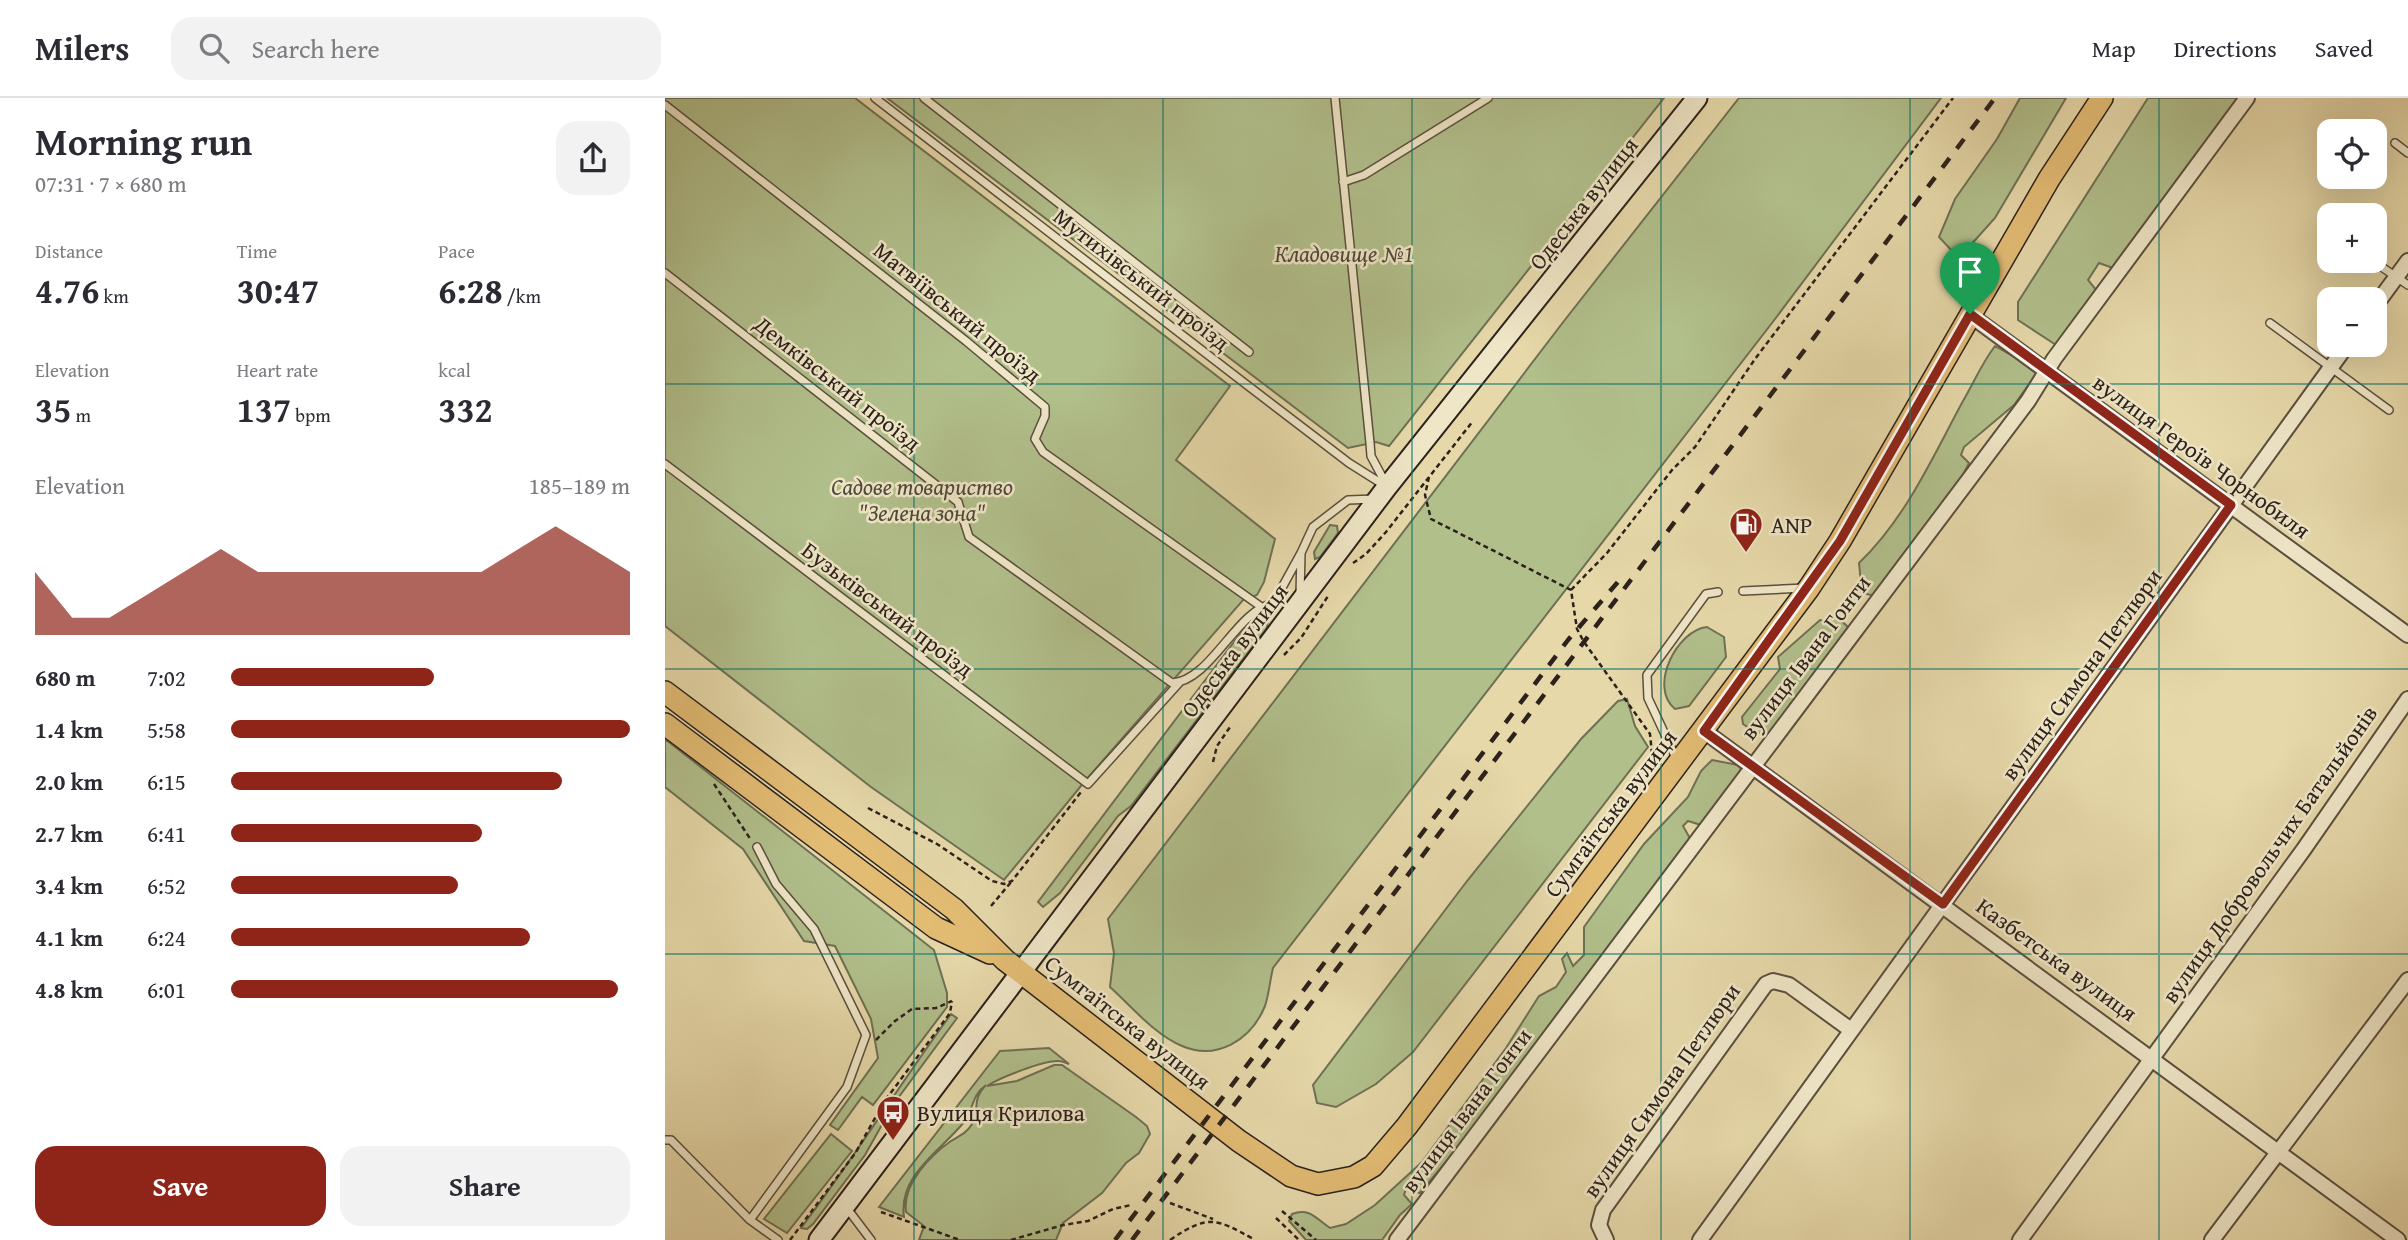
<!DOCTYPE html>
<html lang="en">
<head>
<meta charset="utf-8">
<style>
	:root { --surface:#fff; --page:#f2f2f3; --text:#2b2b33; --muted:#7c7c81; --line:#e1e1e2; --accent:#8f2418 }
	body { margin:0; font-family:"Gentium Book Plus",serif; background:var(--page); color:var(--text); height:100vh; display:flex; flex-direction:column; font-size:26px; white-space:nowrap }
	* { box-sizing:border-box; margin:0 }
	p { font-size:23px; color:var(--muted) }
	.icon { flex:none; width:38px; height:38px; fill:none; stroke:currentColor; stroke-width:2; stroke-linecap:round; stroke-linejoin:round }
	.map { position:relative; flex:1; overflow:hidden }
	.side { display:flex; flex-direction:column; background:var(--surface); width:665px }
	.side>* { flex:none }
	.fabs { position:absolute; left:1652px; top:21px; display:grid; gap:14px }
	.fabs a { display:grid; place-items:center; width:70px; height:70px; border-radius:14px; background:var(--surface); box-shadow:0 7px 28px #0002; font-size:35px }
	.pin { position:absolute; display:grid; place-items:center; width:60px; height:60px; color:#fff; margin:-72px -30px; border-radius:50% 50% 50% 0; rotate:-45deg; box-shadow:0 0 7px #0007 }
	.pin .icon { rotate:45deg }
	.round { display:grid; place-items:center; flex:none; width:74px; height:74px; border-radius:21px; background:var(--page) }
	.overview { display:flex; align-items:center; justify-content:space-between; height:119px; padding:0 35px }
	h1 { font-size:38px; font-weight:600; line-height:52px }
	.figures { display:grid; grid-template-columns:repeat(3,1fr); gap:10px; height:119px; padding:7px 35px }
	.figures div { display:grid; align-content:center }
	.figures b { font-size:35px; font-weight:600 }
	.figures small { font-size:19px; font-weight:400 }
	.figures p { font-size:19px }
	.chart { height:196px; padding:14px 35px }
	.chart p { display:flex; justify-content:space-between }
	.chart svg { width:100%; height:126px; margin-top:7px; fill:var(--accent); opacity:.7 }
	.button { display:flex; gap:14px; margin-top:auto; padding:14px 35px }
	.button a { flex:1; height:80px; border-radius:21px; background:var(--accent); color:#fff; font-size:28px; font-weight:600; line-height:80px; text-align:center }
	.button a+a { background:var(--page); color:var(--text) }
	ul { padding:0 35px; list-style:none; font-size:23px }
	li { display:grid; grid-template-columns:112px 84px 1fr; align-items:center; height:52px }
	li i { height:18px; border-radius:9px; background:var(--accent) }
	header { display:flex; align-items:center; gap:42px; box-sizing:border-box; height:98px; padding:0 35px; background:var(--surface); border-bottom:2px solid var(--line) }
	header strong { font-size:33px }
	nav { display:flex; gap:38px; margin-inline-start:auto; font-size:24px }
	.search { width:490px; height:63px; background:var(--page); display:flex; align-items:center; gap:18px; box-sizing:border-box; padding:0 24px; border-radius:21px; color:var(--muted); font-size:26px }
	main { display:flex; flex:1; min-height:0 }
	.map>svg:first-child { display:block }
	.green { fill:#b1bf8b; stroke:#6e7054; stroke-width:2 }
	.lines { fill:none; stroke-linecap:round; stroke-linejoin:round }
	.lane-casing { stroke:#5a4f3f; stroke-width:10 }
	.street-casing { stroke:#5a4f3f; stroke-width:18 }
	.secondary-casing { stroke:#2c211c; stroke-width:23 }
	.primary-casing { stroke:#2c211c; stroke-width:24 }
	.path { stroke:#2c211c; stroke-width:2.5; stroke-dasharray:5 3.5; stroke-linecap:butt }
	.lane { stroke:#efe6c7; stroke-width:7 }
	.street { stroke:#efe6c7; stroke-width:14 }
	.secondary { stroke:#efe6c7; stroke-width:19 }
	.primary { stroke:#e3bc74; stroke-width:21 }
	.rail { stroke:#2c211c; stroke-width:4.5; stroke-dasharray:12 12; stroke-linecap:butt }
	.route-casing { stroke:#fff; stroke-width:14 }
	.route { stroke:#8f2418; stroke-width:9 }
	.grid { fill:none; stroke:#0f766e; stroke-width:2; stroke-opacity:0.55 }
	.labels { text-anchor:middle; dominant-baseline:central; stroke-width:5; stroke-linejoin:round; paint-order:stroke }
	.street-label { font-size:23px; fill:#2c211c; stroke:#efe6c7 }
	.park-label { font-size:23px; font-style:italic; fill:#4d4838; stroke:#efe6c7 }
	.poi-label { font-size:23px; fill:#2c211c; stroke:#efe6c7; text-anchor:start }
</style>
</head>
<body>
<header>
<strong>Milers</strong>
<div class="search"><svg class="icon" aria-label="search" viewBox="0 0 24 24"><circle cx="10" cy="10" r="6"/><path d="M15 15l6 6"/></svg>Search here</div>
<nav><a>Map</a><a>Directions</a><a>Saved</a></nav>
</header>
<main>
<section class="side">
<div class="overview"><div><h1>Morning run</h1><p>07:31 · 7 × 680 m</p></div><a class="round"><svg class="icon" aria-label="share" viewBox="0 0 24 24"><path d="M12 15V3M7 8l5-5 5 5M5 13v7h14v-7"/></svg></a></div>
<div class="figures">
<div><p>Distance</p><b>4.76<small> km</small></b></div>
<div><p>Time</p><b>30:47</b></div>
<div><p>Pace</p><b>6:28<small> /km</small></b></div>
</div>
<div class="figures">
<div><p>Elevation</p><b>35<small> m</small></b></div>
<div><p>Heart rate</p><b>137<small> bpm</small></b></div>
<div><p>kcal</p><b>332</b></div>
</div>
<div class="chart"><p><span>Elevation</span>185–189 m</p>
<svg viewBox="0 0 160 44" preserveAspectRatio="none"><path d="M0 44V22L10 38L20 38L30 30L40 22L50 14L60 22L70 22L80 22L90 22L100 22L110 22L120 22L130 14L140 6L150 14L160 22V44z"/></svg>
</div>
<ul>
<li><b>680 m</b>7:02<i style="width:51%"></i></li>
<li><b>1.4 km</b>5:58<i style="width:100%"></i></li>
<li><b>2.0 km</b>6:15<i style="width:83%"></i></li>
<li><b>2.7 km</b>6:41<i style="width:63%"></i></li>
<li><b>3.4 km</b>6:52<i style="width:57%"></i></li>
<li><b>4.1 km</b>6:24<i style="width:75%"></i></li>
<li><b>4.8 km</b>6:01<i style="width:97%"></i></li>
</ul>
<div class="button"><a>Save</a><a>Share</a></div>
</section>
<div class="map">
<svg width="1743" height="1142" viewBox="0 0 1743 1142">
	<rect width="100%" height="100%" fill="#e6d8a9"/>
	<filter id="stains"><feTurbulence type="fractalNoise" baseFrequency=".00286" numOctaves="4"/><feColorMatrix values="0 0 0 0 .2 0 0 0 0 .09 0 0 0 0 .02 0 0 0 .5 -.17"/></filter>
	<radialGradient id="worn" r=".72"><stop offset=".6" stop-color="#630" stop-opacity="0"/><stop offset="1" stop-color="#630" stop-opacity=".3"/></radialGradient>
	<path class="green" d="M0,0H190L565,288L511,362L610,441L599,484L592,497L578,502L420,683L339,782L206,689L0,528Z
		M222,0H999L724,348L711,344L683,350Z
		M1074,0H1276L1107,225L608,870C605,882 604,896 600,908C586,942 552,963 517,948C490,937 466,908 445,889L449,855L443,821L899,223Z
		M1355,0H1401L1330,120L1303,150L1287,153L1274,139L1290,101L1332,41Z
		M1483,0H1576L1448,170L1434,165L1423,182L1432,193L1391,247L1353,222V204Z
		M1330,248L1367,269L1372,275L1349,307L1299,349L1296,357L1304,365L1289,395L1210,498L1197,495L1194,465C1241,420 1267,360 1298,303C1309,284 1317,265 1330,248Z
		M665,427L672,428L673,435L655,459L650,461L649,454Z
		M604,513L602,530L466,708L453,718L395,795L378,809L373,804L587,520Z
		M1171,518L1183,529L1111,628L1104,636L1091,635L1078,626L1077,619L1115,571L1113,559L1155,522L1163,524Z
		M1042,529L1059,539L1061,559L1024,608L1010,611C983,589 1012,532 1042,529Z
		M962,601L970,628L983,649L748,954L711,986L671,1009L652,1005L648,987L802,783L916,641L953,603Z
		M0,641L269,852L282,895V909L208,1007L197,999L173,1032L165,1027L213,960L206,921L170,848L139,843L78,751L0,689Z
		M1047,662L1073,667L1078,674L1036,727L1023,723L1018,728L1027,744L863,955C835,1007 792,1049 755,1095L741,1091L739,1097L747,1106L735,1117L717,1142H641L624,1123L627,1116C645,1109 651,1121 665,1130L681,1126L710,1107L757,1064L841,950L874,898L891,889L901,874L897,861L902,855L908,868L919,857V829L979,746L1023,699L1036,673Z
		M286,916L292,920L228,1007L200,1057L148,1126L142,1131L136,1130C189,1060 235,986 286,916Z
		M384,950L404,966C401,965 397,963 394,963C379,962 334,980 322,988L352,983L389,967H397L471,1019L482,1028L485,1036L474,1055L461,1065L437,1095L398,1125L391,1142H254L259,1128L241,1114C237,1086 266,1057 286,1043C294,1038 302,1035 307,1026C316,1011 305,1004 321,987C307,996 308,1013 299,1024C276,1053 233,1077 239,1119L214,1109L335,953Z
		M166,1036L187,1053L122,1135L99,1121Z"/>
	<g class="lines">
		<defs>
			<path id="lane" d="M210,0L582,287L684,365L722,389
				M259,0L584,254
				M670,0L705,345L706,358L721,386
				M0,7L301,243L380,309V318L370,341L378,354L595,508
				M1730,45L1743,55
				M678,84L699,77L823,0
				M1708,163L1743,187
				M0,175L293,404L304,439L507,585C546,583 572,511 608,506L636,455
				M1605,225L1724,312
				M0,366L423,686L514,585
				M1078,493L1139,490
				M635,497L636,455L648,429L683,402L710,401
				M1011,660L983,600L982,577L1041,496L1053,494
				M0,1042H6L85,1122L113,1142
				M181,1109L206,1142
				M85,1122L182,989L201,937L149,831L111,786L92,749"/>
			<path id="street" d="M1710,208L1743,163
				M1305,217L1743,537
				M1039,633L1733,1142
				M732,1142L1363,303L1389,261L1582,0
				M941,1142L934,1127L938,1112L1101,886L1108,883L1124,887L1186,932
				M1035,1142L1682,247
				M1355,1142L1639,751L1743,601
				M1547,1142L1743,882"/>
			<path id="secondary" d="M154,1142L722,389L1032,0"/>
			<path id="primary" d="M0,594L289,811L340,862L574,1043L626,1078L653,1086L689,1079L708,1068L742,1028L1144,490L1175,443L1384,81L1437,0
				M0,626L271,830L325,855"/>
		</defs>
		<use href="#lane" class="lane-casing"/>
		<use href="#street" class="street-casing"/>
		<use href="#secondary" class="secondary-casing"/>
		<use href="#primary" class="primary-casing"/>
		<path class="path" d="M764,379L760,397L766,421L906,492L912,531L919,544L985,636L987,656
			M688,465L701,456L721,434L808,323
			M906,492L942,455L1007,372L1030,349L1090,261L1288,0
			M619,557L636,540L663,498
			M548,664L552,648L565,629
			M49,686L86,742
			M203,710L272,746L327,783L339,786L347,783L416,694
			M326,808L347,783
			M211,942L230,923L247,911L271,910L287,903
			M505,1105L548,1121
			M617,1113L651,1142
			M216,1114L295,1142
			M611,1120L634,1142
			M125,1142L191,1054L219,1004L285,915L287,903
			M346,1142L398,1127L423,1123L448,1111L466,1107
			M505,1142C543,1116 551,1120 590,1142"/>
		<use href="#lane" class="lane"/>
		<use href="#street" class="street"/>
		<use href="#secondary" class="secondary"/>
		<use href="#primary" class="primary"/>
		<path class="rail" d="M450,1142L903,542L958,478
			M467,1142L1330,0"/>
	</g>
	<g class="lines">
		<defs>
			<path id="route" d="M1305,216L1566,407L1278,806L1039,633L1175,443Z"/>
		</defs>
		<use href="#route" class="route-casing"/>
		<use href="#route" class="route"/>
	</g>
	<path class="grid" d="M249,0V1142M498,0V1142M747,0V1142M996,0V1142M1245,0V1142M1494,0V1142M0,286H1743M0,571H1743M0,856H1743"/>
	<defs>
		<symbol id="fuel-pin" viewBox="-11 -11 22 30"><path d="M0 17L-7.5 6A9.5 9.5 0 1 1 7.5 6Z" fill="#8f2418" stroke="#efe6c7"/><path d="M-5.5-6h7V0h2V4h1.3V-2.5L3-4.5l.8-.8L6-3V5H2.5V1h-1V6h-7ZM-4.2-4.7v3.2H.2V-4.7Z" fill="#fff"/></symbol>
		<symbol id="bus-pin" viewBox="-11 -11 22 30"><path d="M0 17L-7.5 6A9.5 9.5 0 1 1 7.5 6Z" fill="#8f2418" stroke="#efe6c7"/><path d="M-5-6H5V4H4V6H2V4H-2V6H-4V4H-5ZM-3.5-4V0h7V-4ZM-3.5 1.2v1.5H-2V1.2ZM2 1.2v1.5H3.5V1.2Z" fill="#fff"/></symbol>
	</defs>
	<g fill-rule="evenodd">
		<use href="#fuel-pin" x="1062" y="407" width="38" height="52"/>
		<use href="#bus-pin" x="209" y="995" width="38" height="52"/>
	</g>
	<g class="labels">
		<g class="street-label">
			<text transform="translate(918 105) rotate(-52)">Одеська вулиця</text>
			<text transform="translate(477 181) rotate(38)">Мутихівський проїзд</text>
			<text transform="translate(293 214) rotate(39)">Матвіївський проїзд</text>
			<text transform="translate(173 285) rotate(38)">Демківський проїзд</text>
			<text transform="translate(1537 358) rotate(36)">вулиця Героїв Чорнобиля</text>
			<text transform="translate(223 511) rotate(37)">Бузьківський проїзд</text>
			<text transform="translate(569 552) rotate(-53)">Одеська вулиця</text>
			<text transform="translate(1140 559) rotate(-53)">вулиця Івана Гонти</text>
			<text transform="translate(1416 576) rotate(-54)">вулиця Симона Петлюри</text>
			<text transform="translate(945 715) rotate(-53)">Сумгаїтська вулиця</text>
			<text transform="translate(1604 756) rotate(-55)">вулиця Добровольчих Батальйонів</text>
			<text transform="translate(1392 861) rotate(36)">Казбетська вулиця</text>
			<text transform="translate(463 924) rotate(38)">Сумгаїтська вулиця</text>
			<text transform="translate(996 992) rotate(-55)">вулиця Симона Петлюри</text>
			<text transform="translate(801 1012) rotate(-53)">вулиця Івана Гонти</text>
		</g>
		<g class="park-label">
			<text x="679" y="155">Кладовище №1</text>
			<text x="257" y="388">Садове товариство<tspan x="257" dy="26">"Зелена зона"</tspan></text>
		</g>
		<g class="poi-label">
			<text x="1106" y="426">ANP</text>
			<text x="252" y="1014">Вулиця Крилова</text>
		</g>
	</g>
	<rect width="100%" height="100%" filter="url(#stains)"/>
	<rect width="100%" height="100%" fill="url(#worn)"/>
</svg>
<div class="fabs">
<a><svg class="icon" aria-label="locate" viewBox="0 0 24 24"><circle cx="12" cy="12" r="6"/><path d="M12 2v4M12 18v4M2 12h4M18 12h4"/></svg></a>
<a>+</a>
<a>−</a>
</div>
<div class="pin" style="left:1305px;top:216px;background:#1e9e55"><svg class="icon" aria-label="arrive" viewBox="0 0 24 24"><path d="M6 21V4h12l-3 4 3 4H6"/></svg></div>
</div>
</main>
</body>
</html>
